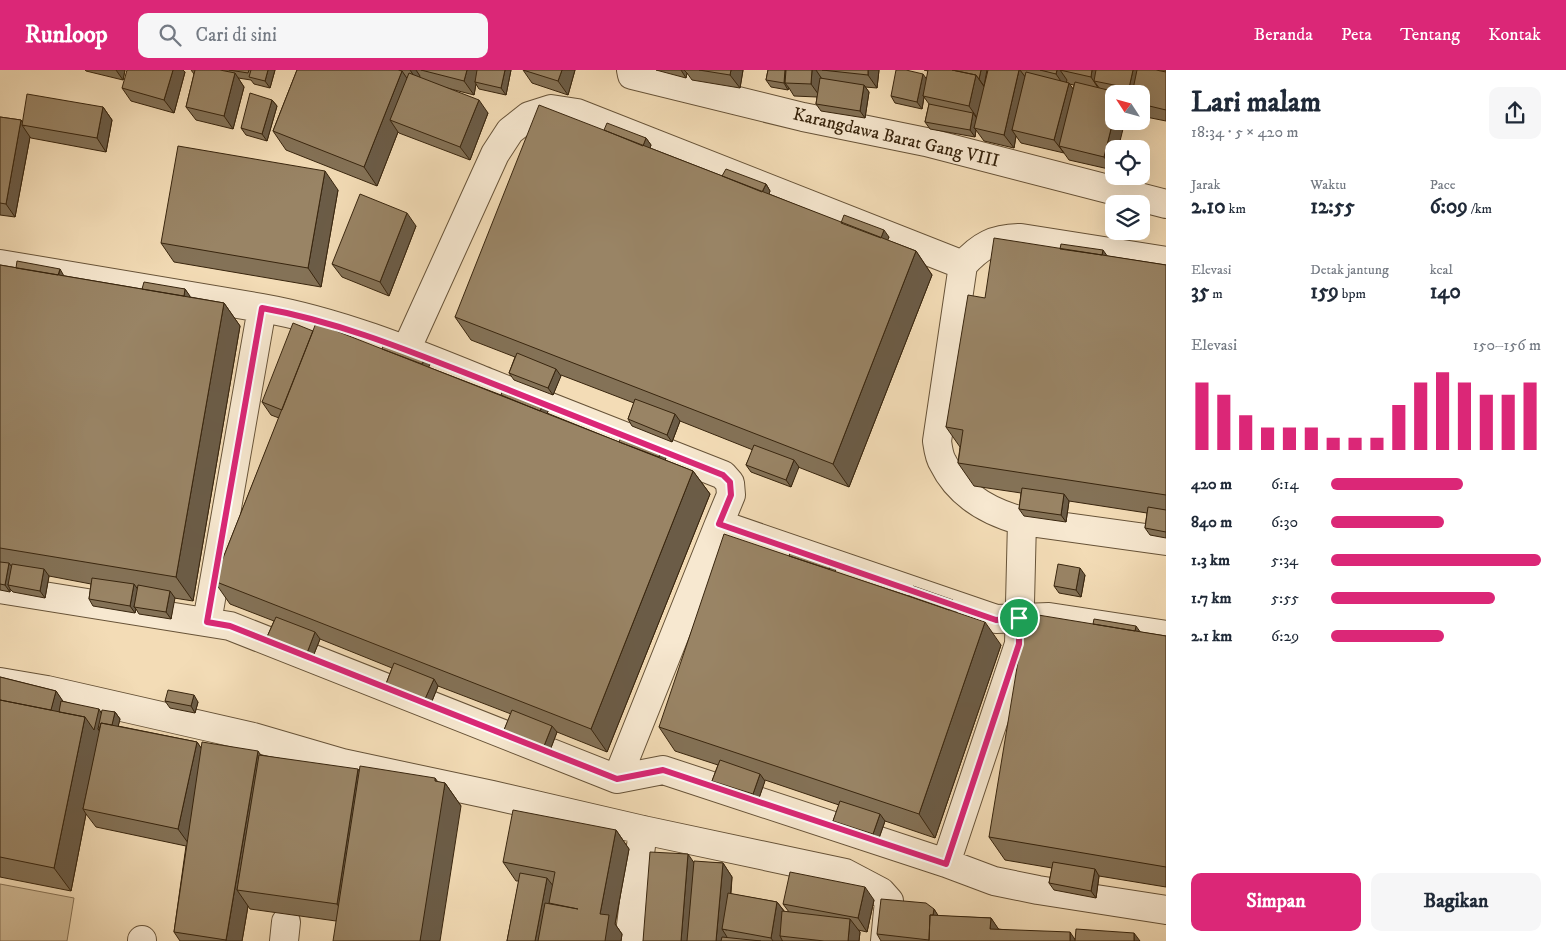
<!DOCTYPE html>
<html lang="id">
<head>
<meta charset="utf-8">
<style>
	:root { --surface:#fff; --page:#f6f6f7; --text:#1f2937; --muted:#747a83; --accent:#db2777 }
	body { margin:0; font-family:"IM FELL DW Pica",serif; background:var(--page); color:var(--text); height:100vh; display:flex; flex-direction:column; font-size:19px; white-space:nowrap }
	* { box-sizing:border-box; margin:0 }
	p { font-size:16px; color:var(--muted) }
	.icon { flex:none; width:28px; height:28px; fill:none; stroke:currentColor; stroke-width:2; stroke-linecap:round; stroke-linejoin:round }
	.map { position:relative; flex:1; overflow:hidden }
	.drawer { display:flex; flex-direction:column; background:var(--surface); width:400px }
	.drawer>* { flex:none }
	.needle { width:32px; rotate:306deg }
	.controls { position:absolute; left:1105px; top:15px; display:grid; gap:10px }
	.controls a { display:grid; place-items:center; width:45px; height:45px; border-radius:10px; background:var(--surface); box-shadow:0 5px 20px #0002; font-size:25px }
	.pin { position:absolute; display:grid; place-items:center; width:42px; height:42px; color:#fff; margin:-21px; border:2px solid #fff; border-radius:50%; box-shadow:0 1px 5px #0007 }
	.round { display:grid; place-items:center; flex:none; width:52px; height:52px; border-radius:10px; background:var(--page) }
	.summary { display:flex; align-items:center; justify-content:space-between; height:85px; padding:0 25px }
	h1 { font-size:28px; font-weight:800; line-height:38px }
	.stats { display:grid; grid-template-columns:repeat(3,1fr); gap:8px; height:85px; padding:5px 25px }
	.stats div { display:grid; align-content:center }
	.stats b { font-size:21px; font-weight:800 }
	.stats small { font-size:14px; font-weight:400 }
	.stats p { font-size:14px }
	.chart { height:140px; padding:10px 25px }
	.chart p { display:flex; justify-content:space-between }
	.chart svg { width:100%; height:90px; margin-top:5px; stroke:var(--accent); stroke-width:6 }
	.cta { display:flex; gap:10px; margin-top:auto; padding:10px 25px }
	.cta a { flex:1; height:58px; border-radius:10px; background:var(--accent); color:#fff; font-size:20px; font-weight:800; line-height:58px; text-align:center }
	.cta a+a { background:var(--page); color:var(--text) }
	ul { padding:0 25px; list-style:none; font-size:16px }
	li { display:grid; grid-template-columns:80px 60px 1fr; align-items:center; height:38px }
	li i { height:12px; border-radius:6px; background:var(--accent) }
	header { display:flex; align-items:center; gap:30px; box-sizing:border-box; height:70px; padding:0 25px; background:var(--accent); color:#fff }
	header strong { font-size:24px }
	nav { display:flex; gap:28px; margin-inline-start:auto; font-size:18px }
	.search { width:350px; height:45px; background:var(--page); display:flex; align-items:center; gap:12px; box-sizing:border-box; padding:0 18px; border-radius:10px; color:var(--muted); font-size:19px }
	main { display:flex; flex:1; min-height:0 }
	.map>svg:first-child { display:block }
	.green { fill:#d3bd99; stroke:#867154 }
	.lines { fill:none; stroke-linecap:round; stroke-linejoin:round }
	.minor-casing { stroke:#675338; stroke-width:30 }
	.minor { stroke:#f7e8d0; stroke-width:28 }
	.wall { fill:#847257; stroke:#38250e; fill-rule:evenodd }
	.shaded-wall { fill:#6b5c47; stroke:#38250e }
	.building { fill:#998465; stroke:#38250e }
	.route-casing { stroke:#fff; stroke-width:10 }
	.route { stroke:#db2777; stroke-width:6 }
	.labels { text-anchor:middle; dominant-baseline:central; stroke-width:4; stroke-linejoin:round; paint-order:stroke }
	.street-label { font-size:18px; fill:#38250e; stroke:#f7e8d0 }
</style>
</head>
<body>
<header>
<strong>Runloop</strong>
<div class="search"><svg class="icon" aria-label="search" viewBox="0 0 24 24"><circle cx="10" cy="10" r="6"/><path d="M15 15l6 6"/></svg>Cari di sini</div>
<nav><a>Beranda</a><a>Peta</a><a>Tentang</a><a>Kontak</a></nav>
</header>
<main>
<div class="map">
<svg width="1166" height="871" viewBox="0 0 1166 871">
	<rect width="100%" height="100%" fill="#f3dcb6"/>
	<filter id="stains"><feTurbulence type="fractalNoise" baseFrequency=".004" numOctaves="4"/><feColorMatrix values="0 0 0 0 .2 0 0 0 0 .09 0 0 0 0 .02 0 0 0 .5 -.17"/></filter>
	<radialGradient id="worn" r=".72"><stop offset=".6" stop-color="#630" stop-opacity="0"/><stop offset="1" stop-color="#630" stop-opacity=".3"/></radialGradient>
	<path class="green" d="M0,814L74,828L67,871H0Z"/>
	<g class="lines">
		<defs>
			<path id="minor" d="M631,0L632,5L803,47L926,72L1166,134
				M1166,191L1021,168C994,168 980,176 963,195L937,371C938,378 939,387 943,393C959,426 989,442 1022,451L1166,471
				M0,194L262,238C341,252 415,283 489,313C567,344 645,374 723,405L730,413L731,425L719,454L996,549L1049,547L1166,565
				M406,280L495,84L510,61L529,46L551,39L577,43L963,195
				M0,519L230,556L617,709L663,700L946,793L994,811L1038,820L1166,840
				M207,552L262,238
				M0,612L47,620L253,667L342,693L492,725L643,760L845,803L881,822L889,831L885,871
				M617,709L719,454
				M946,793L1019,574L1022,451
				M142,871V870
				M284,871L286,852
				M629,871L643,760"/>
		</defs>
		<use href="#minor" class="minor-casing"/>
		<use href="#minor" class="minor"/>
	</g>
	<path class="wall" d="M85,0H125L123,10L86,1Z
		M191,0H275L270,18L254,14L251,10L238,8L244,17L233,59L196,50L186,37L194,4Z
		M297,0H511L506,25L479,19L476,14L474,25L447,18L488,43L470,90L399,63L398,62L377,116L286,80L273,61Z
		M523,0H575L568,25L532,13Z
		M656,0H743L740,18L692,10L687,3L686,8Z
		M768,0H879L877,18L865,17L869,22L865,48L821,41L816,34L817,27L794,26L789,18L788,20L771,17L766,10Z
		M924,0H987L983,16L984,17L988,0H1166V51L1141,46V24H1114L1113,100L1069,90L1064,83L1021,73L1016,66L1014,78L984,71L976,60L975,67L930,59L925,52L929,34L924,27L922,39L895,33L891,26L927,9L928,1ZM1069,14L1074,15L1073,19Z
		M185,2L174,43L131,31L122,18Z
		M272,30L277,36L267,71L246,65L241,58Z
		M103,37L112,50L106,82L31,68L30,67L15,147L0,145V47L21,50L22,52Z
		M604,60L646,68L651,75L650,78L722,106L766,114L770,121L769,124L841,153L889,167L887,170L916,181L932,205L849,417L798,397L791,417L751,402L746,395L753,380L680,351L672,372L632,356L628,349L634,333L561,305L553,325L514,310L509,303L515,287L471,270L455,247Z
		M338,120L321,217L174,192L161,173Z
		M416,156L389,226L342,207L332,194Z
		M1107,186L1166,195V468L1150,465L1145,458L1147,443L1069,431L1066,452L1024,446L1019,439L1021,423L974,416L958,393L960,377L946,357L985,228Z
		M0,195L142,219H185L190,227L224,233L240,256L193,531L174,528L171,549L139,544L136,539L135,543L93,536L89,529L91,514L49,506L45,528L13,522L10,519V522L0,520Z
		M313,261L431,292L428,297L501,325L549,339L547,343L619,372L667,385L665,390L693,401L710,424L607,682L557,662L549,683L509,667L504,660L511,644L438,616L430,636L391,620L386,614L392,598L320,569L312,589L272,574L267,567L274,551L230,534L214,511L279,348L271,345L262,332Z
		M789,486L833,489L837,496L835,502L909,526L953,530L957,537L956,542L1001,575L935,768L885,751L878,771L838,758L833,751L839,735L765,710L758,731L717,718L712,711L718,695L675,681L659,657Z
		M1085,505L1081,527L1059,523L1054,516Z
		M1140,562L1166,566V817L1099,806L1096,828L1054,820L1049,813L1052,798L1005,790L989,767Z
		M0,607L56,621L62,631L101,642H115L120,649L118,656L197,672L201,678L260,685L359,702L445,713L461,736L336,851L250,839L248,836L242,871H180L174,862L186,776L96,757L86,744L71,821L0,807Z
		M165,631L198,632L195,643L170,638Z
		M616,760L629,779L615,854L622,864L621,871H507L519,811H516L503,792Z
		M694,792L723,793L732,807L731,824L777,832L785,842H789L783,834L874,830L867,862L858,860L860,862L859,871H783L782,870V871H643Z
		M934,839L938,846L991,848L998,859L1075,869L1140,871H881L877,864Z"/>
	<path class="shaded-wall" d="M116,0H125L123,10Z
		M173,0H183L185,2L174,43L164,30Z
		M268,0H275L270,18L265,11Z
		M410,0H416L420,6L418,12Z
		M467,0H480L475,12L476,14L474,25L464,11Z
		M505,0H511L506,25L501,18Z
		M562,0H575L568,25L558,11Z
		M681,0H684L687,3L686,8Z
		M731,0H743L740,18L730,5Z
		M785,0H791L785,13L789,18L788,20L784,13Z
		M812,0H816L822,9L821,28L811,14Z
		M868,0H879L877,18L868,5Z
		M981,0H987L984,16L979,9Z
		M1019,0H1020L1029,12L1012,60L1016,66L1014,78L1004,65Z
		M1057,0H1069H1060L1067,10L1065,17L1056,4Z
		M1092,0H1104L1094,11L1100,19V21L1091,7Z
		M1133,0H1145L1132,24L1129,18Z
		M402,1L415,20L390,50L398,62L377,116L364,97Z
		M235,3L244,17L233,59L224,46Z
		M923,4L928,11L923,26L924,27L922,39L917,32Z
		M976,5L985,18L978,49L969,36Z
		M1069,13L1078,26L1059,76L1064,83L1054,70Z
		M864,15L869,22L865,48L860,41Z
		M272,30L277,36L267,71L262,64Z
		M479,30L488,43L470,90L460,77Z
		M103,37L112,50L106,82L97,68Z
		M973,43L978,50L974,58L976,60L975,67L970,60Z
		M1114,47V51H1125L1118,79H1114L1113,100L1104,87Z
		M21,50L25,56L22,55L30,67L15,147L6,134Z
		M646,68L651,75L644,93L639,86Z
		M325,101L338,120L321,217L308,198Z
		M766,114L770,121L763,139L758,132Z
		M407,143L416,156L389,226L380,212Z
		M884,160L889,167L882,185L877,178Z
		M1103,180L1108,187L1100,199Z
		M916,181L932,205L849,417L833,394Z
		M60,199L64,206L56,219Z
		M185,219L190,226L187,247L182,240Z
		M224,233L240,256L193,531L176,507Z
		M426,285L431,292L423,311L418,305Z
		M556,299L561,306L553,325L548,318Z
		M544,332L549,339L541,358L536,351Z
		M675,344L680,351L672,372L667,365Z
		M662,379L667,385L660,405L655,398Z
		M794,390L799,397L791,417L786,410Z
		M693,401L710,424L607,682L591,659Z
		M1064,424L1069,431L1066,452L1061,445Z
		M833,489L837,496L830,518L825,511Z
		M9,493L14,500L8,515L10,519V522L5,515Z
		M1080,498L1085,505L1081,527L1076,520Z
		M44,499L49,506L45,528L40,521Z
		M134,514L139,521L134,537L136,539L135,543L130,536Z
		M170,521L175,528L171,549L166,542Z
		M953,530L957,537L951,558L946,551Z
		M985,552L1001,575L935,768L919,744Z
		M1136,556L1141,563L1133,575Z
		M315,562L320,569L312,589L307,583Z
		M434,609L438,616L430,636L425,629Z
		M56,621L65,634L60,653L49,646Z
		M194,625L198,632L195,643L191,636Z
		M99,639L103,646L98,659L100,662L83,739L86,744L71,821L54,798L85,647Z
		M115,642L120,649L115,669L110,662Z
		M552,656L557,662L549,683L544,676Z
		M197,672L210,691L191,777L178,759Z
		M258,681L271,700L237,820L248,836L242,871H226Z
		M358,699L371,718L350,853L337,834Z
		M760,704L765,711L758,731L753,724Z
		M435,708L444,720L445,713L461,736L440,871H420Z
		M880,744L885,751L878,771L873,764Z
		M616,760L629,779L615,854L622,864L621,871H605L600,844Z
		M688,784L697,797L692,871H681Z
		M723,793L732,807L727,860L722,859L727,867L726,871H716Z
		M1095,799L1099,806L1096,828L1091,821Z
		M547,808L557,821L549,833L553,839L547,871H535Z
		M865,817L874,830L867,862L858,848Z
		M777,832L787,845L780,866L782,870V871H773L771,868Z
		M934,839L943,853L930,871Z
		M991,848L1004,867L990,859Z
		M850,849L860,862L859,871H848Z
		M1070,862L1076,871H1070Z
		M1134,863L1140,871H1134Z"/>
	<path class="building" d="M127,0H173L164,30L122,18Z
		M195,0H220L235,3L224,46L186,37Z
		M229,0H249L248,3Z
		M251,0H268L265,11L249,7Z
		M297,0H398L402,1L364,97L273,61Z
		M421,0H467L464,11Z
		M477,0H505L501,18L475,12Z
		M523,0H562L558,11Z
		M699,0H731L730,5Z
		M768,0H785L784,13L766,10Z
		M786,0H812L811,14L785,13Z
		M822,0H868V5Z
		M896,0H906L923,4L917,32L891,26Z
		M928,0H952L976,5L969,36L923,26Z
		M952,0H981L979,9L976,5Z
		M988,0H1019L1004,65L974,58Z
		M1040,0H1057L1056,4Z
		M1060,0H1092L1091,7Z
		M1096,0H1133L1129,18L1094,11Z
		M1137,0H1156L1166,2V40L1141,34V24H1132Z
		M1026,2L1069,13L1054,70L1012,60Z
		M409,3L479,30L460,77L390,50Z
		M820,8L864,15L860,41L816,34Z
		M1075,12L1120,23L1119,24H1114V47L1104,87L1059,76Z
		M250,23L272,30L262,64L241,58Z
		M27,24L103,37L97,68L22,55Z
		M929,34L973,43L970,60L925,52Z
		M539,35L916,181L833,394L455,247Z
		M0,47L21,50L6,134L0,133Z
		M607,53L646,68L643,76L604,60Z
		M178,76L325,101L308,198L161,173Z
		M726,99L766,114L762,122L722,106Z
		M360,124L407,143L380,212L332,194Z
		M844,145L884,160L881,168L841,153Z
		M994,168L1166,195V425L958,393L963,360L946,357L968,225L985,228Z
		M1061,174L1103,180L1102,185L1060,179Z
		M17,191L60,199L58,205L16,198Z
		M0,195L224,233L176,507L0,478Z
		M144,212L185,219L184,226L142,219Z
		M293,253L313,261L282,340L262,332Z
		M316,253L693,401L591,659L214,511Z
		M386,269L426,285L422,294L382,279Z
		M517,283L556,299L548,318L509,303Z
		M504,316L544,332L540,341L501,325Z
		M635,329L675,344L667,365L628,349Z
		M623,363L662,379L659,387L619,372Z
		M754,375L794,390L786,410L746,395Z
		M1022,418L1064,424L1061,445L1019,439Z
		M1148,437L1166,440V462L1145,458Z
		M724,464L985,552L919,744L659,657Z
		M792,476L833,489L829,499L789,486Z
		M0,492L9,493L5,515L0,514Z
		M12,494L44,499L40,521L8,515Z
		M1058,494L1080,498L1076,520L1054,516Z
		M92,508L134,514L130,536L89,529Z
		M138,515L170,521L166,542L134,537Z
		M913,516L953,530L949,540L909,526Z
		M1026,543L1166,566V797L989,767Z
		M276,547L315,562L307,583L267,567Z
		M1094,549L1136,556L1135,561L1093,554Z
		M394,593L434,609L425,629L386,614Z
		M0,607L56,621L51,640L0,630Z
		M168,620L194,625L191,636L165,631Z
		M0,630L85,647L54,798L0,787Z
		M61,631L99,639L94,660L85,647L59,642Z
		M102,640L115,642L112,655L101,653L99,660L98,659Z
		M512,640L552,656L544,676L504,660Z
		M101,653L197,672L178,759L83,739Z
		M202,672L258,681L226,870L174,862Z
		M259,685L358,699L337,834L237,820Z
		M720,690L760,704L753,724L712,711Z
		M360,696L435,708V711L445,713L420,871H333Z
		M840,731L880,744L873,764L833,751Z
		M513,740L616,760L600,844L609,845L605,871H538L545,833L578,839L549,833L555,802L503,792Z
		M650,782L688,784L681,871H643Z
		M694,791L723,793L716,871H687Z
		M1053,792L1095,799L1091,821L1049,813Z
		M790,802L865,817L858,848L783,834Z
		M520,803L547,808L535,871H507Z
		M728,823L777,832L771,868L722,859Z
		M881,829L926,833L934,839L933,845H930L929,870L877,864Z
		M782,841L850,849L848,871H824L780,866Z
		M930,845L991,848L990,859L1070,862V871H929Z
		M1076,859L1134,863V871H1075Z
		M722,867L761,871H721Z"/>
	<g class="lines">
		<defs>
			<path id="route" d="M262,238C340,252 412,282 486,311C565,343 644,374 723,405L730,412L731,425L719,454L996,550L1019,548V574L946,794L663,700L617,709L230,556L207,552Z"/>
		</defs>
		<use href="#route" class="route-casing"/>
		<use href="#route" class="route"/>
	</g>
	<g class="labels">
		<g class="street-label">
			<text transform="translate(896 68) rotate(13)">Karangdawa Barat Gang VIII</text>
		</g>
	</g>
	<rect width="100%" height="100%" filter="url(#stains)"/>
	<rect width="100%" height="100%" fill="url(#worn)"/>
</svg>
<div class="controls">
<a><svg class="needle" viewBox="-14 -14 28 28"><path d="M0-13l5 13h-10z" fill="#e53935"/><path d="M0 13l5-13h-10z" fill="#747a83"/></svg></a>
<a><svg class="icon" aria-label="locate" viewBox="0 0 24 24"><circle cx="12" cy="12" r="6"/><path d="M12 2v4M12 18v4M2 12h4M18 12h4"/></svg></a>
<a><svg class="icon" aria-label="layers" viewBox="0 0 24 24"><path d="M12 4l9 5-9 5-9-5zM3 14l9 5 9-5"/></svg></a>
</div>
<div class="pin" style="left:1019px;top:548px;background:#1e9e55"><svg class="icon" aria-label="arrive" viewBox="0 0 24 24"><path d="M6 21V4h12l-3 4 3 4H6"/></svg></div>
</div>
<section class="drawer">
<div class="summary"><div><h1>Lari malam</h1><p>18:34 · 5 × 420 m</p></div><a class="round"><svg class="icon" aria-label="share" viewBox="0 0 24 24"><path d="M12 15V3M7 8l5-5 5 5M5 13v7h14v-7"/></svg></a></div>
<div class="stats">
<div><p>Jarak</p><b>2.10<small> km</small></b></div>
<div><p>Waktu</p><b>12:55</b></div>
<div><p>Pace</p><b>6:09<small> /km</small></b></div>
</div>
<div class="stats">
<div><p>Elevasi</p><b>35<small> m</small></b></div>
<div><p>Detak jantung</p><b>159<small> bpm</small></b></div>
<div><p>kcal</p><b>140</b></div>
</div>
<div class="chart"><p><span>Elevasi</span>150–156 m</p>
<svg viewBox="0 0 160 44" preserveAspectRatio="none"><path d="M5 44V11M15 44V17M25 44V27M35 44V33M45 44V33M55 44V33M65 44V38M75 44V38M85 44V38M95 44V22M105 44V11M115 44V6M125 44V11M135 44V17M145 44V17M155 44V11"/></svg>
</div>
<ul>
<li><b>420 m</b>6:14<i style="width:63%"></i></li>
<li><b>840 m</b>6:30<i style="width:54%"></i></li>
<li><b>1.3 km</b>5:34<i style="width:100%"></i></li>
<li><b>1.7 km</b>5:55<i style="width:78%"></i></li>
<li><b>2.1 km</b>6:29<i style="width:54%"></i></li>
</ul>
<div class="cta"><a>Simpan</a><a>Bagikan</a></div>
</section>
</main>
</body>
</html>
